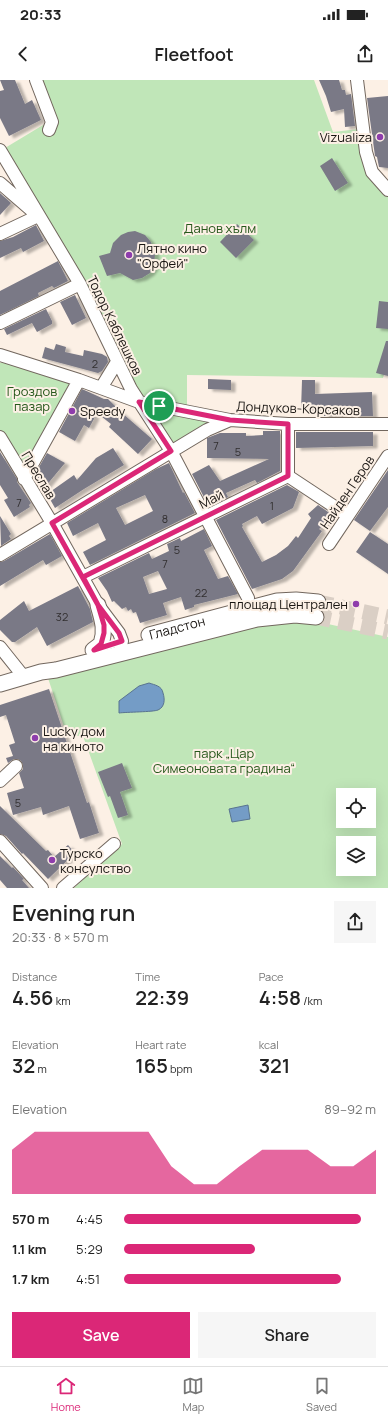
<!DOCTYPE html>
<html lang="en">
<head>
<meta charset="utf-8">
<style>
	:root { --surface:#fff; --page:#f6f6f6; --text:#222; --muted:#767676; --line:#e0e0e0; --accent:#db2777 }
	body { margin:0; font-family:Manrope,sans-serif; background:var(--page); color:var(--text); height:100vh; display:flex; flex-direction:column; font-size:15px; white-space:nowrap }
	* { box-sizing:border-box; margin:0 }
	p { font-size:13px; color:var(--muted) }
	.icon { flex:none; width:22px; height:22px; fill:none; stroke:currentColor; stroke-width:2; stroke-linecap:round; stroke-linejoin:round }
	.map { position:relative; height:808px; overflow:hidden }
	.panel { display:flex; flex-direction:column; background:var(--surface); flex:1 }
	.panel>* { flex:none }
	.fabs { position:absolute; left:336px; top:708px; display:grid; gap:8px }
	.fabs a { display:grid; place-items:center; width:40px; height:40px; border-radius:0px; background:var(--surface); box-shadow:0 4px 16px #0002; font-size:20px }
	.pin { position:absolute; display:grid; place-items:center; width:34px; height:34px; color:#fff; margin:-17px; border:2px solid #fff; border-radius:50%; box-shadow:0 1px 4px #0007 }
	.round { display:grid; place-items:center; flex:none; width:42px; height:42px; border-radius:0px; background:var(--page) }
	.head { display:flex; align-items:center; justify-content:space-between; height:68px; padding:0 12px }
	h1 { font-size:22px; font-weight:600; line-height:30px }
	.stats { display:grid; grid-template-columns:repeat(3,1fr); gap:6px; height:68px; padding:4px 12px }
	.stats div { display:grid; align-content:center }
	.stats b { font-size:20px; font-weight:600 }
	.stats small { font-size:11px; font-weight:400 }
	.stats p { font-size:11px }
	.chart { height:112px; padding:8px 12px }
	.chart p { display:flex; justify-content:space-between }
	.chart svg { width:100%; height:72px; margin-top:4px; fill:var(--accent); opacity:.7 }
	.action { display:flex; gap:8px; margin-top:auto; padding:8px 12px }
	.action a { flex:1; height:46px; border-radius:0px; background:var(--accent); color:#fff; font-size:16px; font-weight:600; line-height:46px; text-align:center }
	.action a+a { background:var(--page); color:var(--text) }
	ul { padding:0 12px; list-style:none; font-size:13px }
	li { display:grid; grid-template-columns:64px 48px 1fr; align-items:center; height:30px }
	li i { height:10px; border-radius:5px; background:var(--accent) }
	.status { display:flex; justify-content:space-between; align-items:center; height:28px; padding:0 20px; background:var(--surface); direction:ltr }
	.status svg { height:11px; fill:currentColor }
	header { display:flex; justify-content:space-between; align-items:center; height:52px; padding:0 12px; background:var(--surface); font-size:18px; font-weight:600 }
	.tabs { display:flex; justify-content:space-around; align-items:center; height:56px; border-top:1px solid var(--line); background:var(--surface); font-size:11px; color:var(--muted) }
	.tabs a { display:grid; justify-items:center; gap:2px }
	.tabs .selected { color:var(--accent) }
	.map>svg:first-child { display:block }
	.green { fill:#c0e6b8; fill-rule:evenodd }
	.water { fill:#749cc6; stroke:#597490 }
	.building { fill:#7a7986; fill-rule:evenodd; filter:url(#shadow) }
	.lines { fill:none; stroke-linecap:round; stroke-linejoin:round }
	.major-tunnel { stroke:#dacfc5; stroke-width:15; stroke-dasharray:15 8; stroke-linecap:butt }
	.minor-casing { stroke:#72675e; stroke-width:14 }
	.major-casing { stroke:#72675e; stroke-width:17 }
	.minor { stroke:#fff; stroke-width:12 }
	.major { stroke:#fff; stroke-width:15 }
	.route-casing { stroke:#fff; stroke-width:8 }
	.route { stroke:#db2777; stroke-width:5 }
	.poi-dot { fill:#8e3dac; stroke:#fcf0e5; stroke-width:1.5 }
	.labels { text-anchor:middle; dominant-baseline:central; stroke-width:4; stroke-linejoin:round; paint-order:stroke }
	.number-label { font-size:11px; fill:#312e2f }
	.poi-label { font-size:13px; fill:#191512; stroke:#fcf0e5; text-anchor:start }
	.park-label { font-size:13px; fill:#26571a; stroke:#fcf0e5 }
	.street-label { font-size:13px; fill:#191512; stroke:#fcf0e5 }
</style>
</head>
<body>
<div class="status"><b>20:33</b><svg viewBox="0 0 49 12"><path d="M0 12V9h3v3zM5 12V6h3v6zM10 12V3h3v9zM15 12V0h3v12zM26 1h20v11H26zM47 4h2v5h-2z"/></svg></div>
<header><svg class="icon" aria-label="back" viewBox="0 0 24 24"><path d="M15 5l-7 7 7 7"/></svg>Fleetfoot<svg class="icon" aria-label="share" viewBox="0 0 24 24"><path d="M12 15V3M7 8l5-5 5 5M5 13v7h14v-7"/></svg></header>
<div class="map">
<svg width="388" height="808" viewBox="0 0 388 808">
	<defs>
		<filter id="shadow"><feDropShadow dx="4.5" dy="2.5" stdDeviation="1" flood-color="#0004"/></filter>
	</defs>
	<rect width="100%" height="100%" fill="#fcf0e5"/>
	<path class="green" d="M33,0H314L333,52L359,49L371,94L388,104V280L383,298L187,295V332L228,341L171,371L148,335L159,326L131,309L0,71L48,42Z
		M13,279L79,300L24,399L0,357V283Z
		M279,541H314L388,557V808H74L122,764L83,656H67L47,595ZM343,715H369V741H343ZM343,763H369V789H343Z"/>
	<path class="water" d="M149,603C155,605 162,606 163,613C165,619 165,627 158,630C153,632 127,632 119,633V621L139,606Z
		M248,725L250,739L232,742L229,729Z"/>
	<path class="building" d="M0,0H15L25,24L32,20L41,40L9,56L0,38V11L4,10Z
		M319,0H339L342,10H345L346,15L351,14L355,46L345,47L344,29L331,32L326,16Z
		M388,16V88L379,87L377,77L375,76L367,18Z
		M332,78L348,103L335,111L320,86Z
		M0,113L11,123L0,135Z
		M237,144L254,160L236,178L220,162Z
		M36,145L44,161L23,172L21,168L0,178V161L13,157Z
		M135,151L145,155L151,162L155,174L154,187L150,193L142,198L133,200L120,193L107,196L99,176L110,173L113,163L121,155L128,152Z
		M58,181L68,201L54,208L52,206L38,213L39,216L0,235V211Z
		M75,215L86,238L72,245L60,222Z
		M379,221L388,222V249L376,248Z
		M46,229L52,241V244L37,252L32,243L7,255L4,249Z
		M386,261H388V296L376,293Z
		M56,264L66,267L65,272L83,276L84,270L102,274L107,277L108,282L102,291L98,293L42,278L45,267L54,270Z
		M208,299L231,300V310L208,309Z
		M302,300H315V314L372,312L373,336H324V331L301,330Z
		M82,309L104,319H108L122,333L152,359L138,374L109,347L111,344L97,333L96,335L91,331L95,337L89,348L84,345L75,361L59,352Z
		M263,351H280V391L257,403L255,400L226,413L228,417L209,427L192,394L209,385L220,401L269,379L207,378V358L220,353H246V356L263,355Z
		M296,352H373V366L296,368Z
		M113,368L124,385L84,409L55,428L47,414L74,395L77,400L96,378Z
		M0,372L17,399V402L31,423L29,425L30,427L14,437L4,420L8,418L0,405Z
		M47,373L65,383L45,407L35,394Z
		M169,383L183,413L184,412L195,433L90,485L83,472L106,460L98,443L73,456L67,443L156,389ZM145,415L153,431L125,445L116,428Z
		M388,390V427L370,451L354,440Z
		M287,405L299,412L293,428L262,444L257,436L242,444L243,446L242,447L262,482L276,475L288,466L296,456L298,458L311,438L308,434L318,425L328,432L333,436L319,449L322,451L293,491L282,499L252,509L216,440Z
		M0,436L11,454L9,456L11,459L1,466Z
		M204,449L212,466L204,470L218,499L228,496L238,514L194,525V527L185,530L181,517L163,523L167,535L140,543L136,532L133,533L131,529L128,531L126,527L122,529L114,521L112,522L107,511L98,498L149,473L152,479L169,471L167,464L180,458L181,461ZM158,491L167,509L149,514L143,497Z
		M370,452L388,464V494L356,472Z
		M50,454L62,476L46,485L43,480L0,506V482L4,481Z
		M78,506L90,529L93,542L47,566L37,547L15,562H12L0,550V540L24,521L29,531Z
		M49,609L87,723L89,722L99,753L80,759L69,726L43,735L41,727L13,735L7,713L24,708L19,693L23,689V685L21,681L18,679H14L8,683L6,678L13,676L9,665L15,663L6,635L0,637V625Z
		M122,683L132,708L120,712L128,735L118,738L110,716L108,717L98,692Z
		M0,726L46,771L48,770L54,777L68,765L75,773L48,799L23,773L22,774L6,756L0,754Z
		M0,776L12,788L13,787L24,799L22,800L29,808H7L0,800Z"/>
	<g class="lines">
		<path class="major-tunnel" d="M318,522L388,537
			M316,537L388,552"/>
		<defs>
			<path id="minor" d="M36,0L52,42L49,50
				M357,0L366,72L372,92L388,110
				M0,70L80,204L131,309L171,371L248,518
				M0,103L38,136L0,154
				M0,243L80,204
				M0,275L79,300L139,322L230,340L288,344H388
				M101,308L117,282
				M0,357L52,443L98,525L119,553L122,561L120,572
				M288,396V344
				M24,399L79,300
				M329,464L388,376
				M0,475L207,350L230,340
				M83,497L288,396L347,435
				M0,567L24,597
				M0,701L16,686
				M0,761L42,808
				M63,808L114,764"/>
			<g id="major">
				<path id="s1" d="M149,555L277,521L296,520L318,522"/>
				<path d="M93,570L101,564C106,550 102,539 98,525"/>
				<path d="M0,604L41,592L56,590L257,539L295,535L316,537"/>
			</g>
		</defs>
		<use href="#minor" class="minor-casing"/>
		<use href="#major" class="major-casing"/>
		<use href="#minor" class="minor"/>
		<use href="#major" class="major"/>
	</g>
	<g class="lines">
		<defs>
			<path id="route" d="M159,326L139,322L171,371L52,443L98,525L104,545V553L101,564L94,570L122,561L119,553L98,525L83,497L288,396V344L230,340L159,326"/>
		</defs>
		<use href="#route" class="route-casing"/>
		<use href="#route" class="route"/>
	</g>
	<g class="poi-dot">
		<circle cx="380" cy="57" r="4"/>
		<circle cx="129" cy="175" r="4"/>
		<circle cx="72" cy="331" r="4"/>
		<circle cx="356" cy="524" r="4"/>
		<circle cx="35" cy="658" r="4"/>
		<circle cx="52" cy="780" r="4"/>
	</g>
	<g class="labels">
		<g class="number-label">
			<text x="95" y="283">2</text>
			<text x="216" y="365">7</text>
			<text x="238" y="371">5</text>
			<text x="19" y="422">7</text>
			<text x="272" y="425">1</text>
			<text x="165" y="438">8</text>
			<text x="177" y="469">5</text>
			<text x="165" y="483">7</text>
			<text x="201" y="512">22</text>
			<text x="62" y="536">32</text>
			<text x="18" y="722">5</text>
		</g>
		<g class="poi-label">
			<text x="372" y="57" text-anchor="end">Vizualiza</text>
			<text x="137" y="168">Лятно кино<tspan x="137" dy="15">"Орфей"</tspan></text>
			<text x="80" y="331">Speedy</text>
			<text x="348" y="524" text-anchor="end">площад Централен</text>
			<text x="43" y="651">Lucky дом<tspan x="43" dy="15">на киното</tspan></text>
			<text x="60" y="773">Турско<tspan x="60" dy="15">консулство</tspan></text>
		</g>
		<g class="park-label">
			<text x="220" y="148">Данов хълм</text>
			<text x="32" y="311">Гроздов<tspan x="32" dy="15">пазар</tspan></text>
			<text x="224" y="673">парк „Цар<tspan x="224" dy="15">Симеоновата градина“</tspan></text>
		</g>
		<g class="street-label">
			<text transform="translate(115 245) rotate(64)">Тодор Каблешков</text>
			<text transform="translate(298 328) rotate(2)">Дондуков-Корсаков</text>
			<text transform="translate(39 395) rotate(59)">Преслав</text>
			<text transform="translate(347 412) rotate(-56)">Найден Геров</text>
			<text transform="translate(211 419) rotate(-27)">Май</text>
			<text stroke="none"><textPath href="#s1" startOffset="29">Гладстон</textPath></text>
		</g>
	</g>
</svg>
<div class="fabs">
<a><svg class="icon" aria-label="locate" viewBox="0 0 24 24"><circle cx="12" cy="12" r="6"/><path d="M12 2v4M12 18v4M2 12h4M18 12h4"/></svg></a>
<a><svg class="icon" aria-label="layers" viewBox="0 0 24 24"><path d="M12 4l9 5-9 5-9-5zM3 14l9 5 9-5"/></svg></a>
</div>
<div class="pin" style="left:159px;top:326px;background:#1e9e55"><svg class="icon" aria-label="arrive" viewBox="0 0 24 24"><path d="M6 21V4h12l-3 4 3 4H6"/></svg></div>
</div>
<section class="panel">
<div class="head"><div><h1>Evening run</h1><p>20:33 · 8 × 570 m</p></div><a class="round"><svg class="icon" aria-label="share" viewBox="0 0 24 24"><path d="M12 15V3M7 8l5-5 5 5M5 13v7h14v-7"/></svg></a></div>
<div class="stats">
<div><p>Distance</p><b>4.56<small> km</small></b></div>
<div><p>Time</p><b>22:39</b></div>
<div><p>Pace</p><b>4:58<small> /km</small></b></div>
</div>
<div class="stats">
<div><p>Elevation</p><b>32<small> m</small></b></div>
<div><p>Heart rate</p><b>165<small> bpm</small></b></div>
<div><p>kcal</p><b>321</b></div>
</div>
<div class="chart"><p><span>Elevation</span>89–92 m</p>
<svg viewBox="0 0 160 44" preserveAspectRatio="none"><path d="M0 44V17L10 6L20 6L30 6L40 6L50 6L60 6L70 27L80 38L90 38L100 27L110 17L120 17L130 17L140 27L150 27L160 17V44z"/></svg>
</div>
<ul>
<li><b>570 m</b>4:45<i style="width:94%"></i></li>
<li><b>1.1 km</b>5:29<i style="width:52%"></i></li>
<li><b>1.7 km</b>4:51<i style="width:86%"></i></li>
</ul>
<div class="action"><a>Save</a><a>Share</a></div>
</section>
<nav class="tabs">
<a class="selected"><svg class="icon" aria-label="home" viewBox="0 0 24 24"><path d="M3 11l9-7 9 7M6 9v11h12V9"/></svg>Home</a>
<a><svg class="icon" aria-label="map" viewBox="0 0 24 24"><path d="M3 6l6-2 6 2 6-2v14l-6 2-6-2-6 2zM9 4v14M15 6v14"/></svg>Map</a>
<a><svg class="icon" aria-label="saved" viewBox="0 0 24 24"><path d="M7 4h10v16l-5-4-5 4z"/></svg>Saved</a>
</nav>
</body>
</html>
